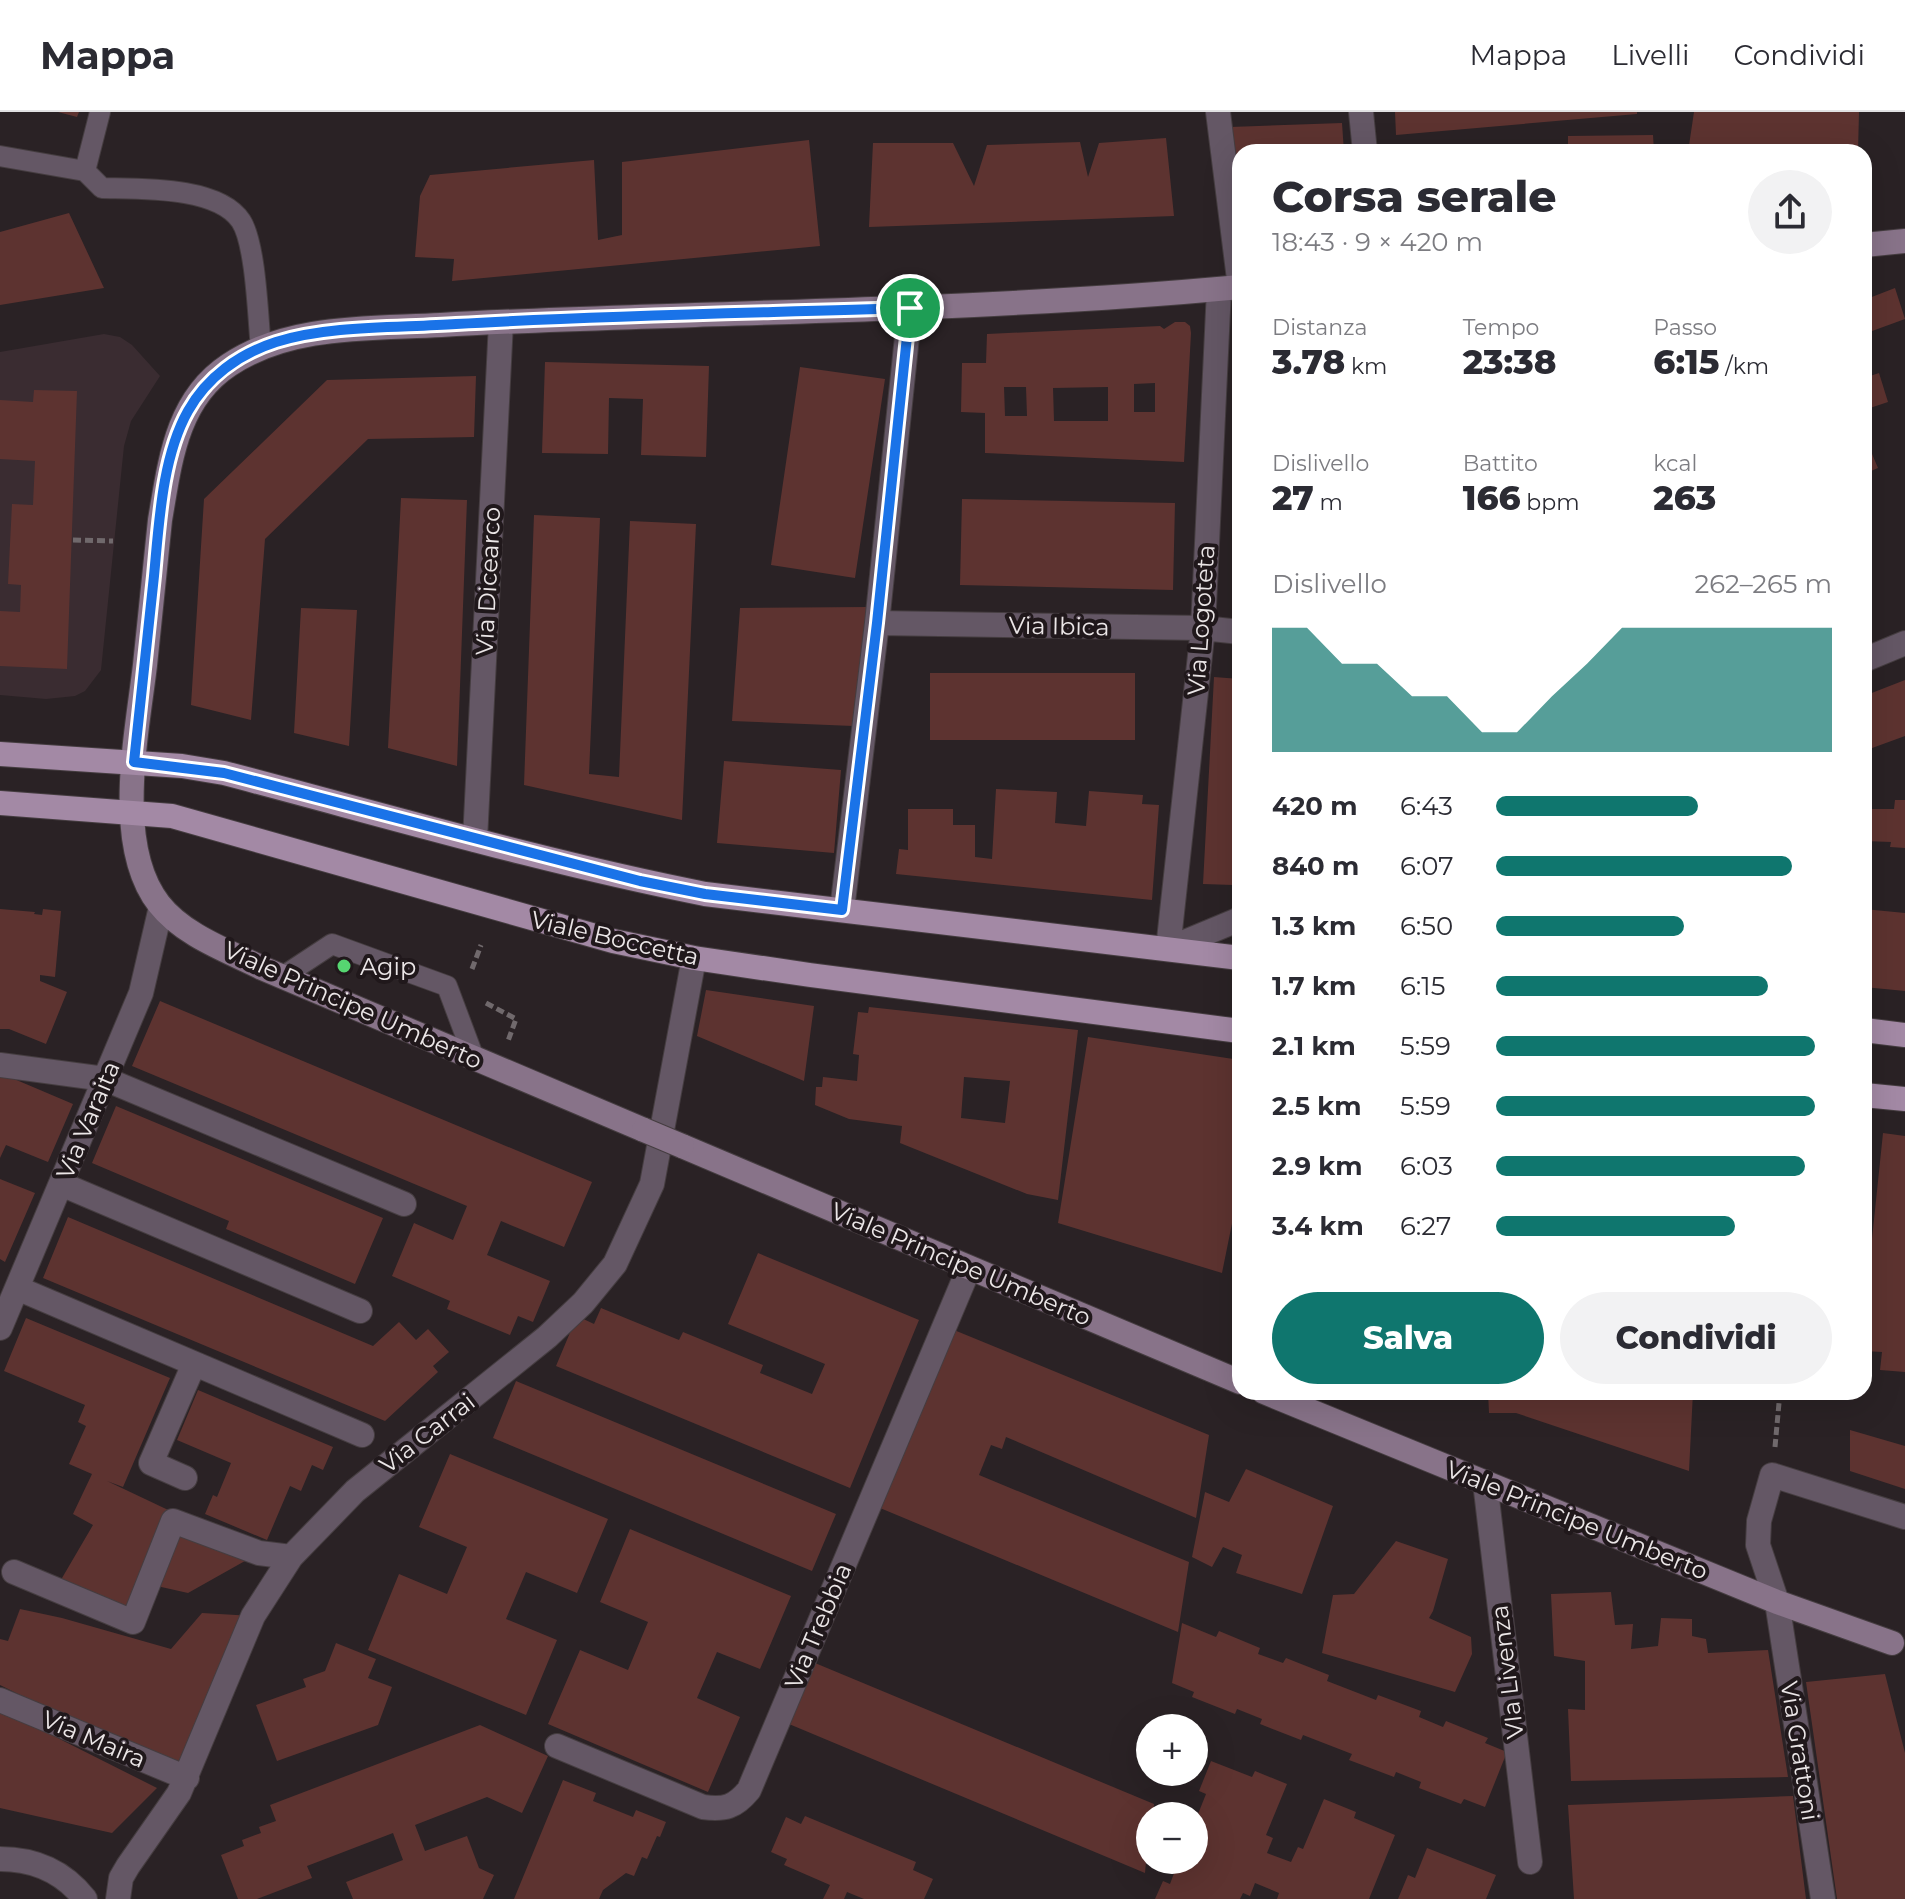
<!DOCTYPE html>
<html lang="it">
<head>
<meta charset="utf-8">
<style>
	:root { --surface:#fff; --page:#f2f2f3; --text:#2b2b33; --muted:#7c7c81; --line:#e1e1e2; --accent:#0f766e }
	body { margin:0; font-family:Montserrat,sans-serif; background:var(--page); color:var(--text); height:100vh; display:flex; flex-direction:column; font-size:30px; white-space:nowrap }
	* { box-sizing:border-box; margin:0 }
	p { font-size:26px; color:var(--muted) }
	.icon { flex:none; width:44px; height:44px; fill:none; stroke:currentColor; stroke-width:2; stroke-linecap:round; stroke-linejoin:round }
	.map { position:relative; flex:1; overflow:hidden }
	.side { position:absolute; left:1232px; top:32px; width:640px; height:1256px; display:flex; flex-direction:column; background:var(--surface); border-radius:24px; box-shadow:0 8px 32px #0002 }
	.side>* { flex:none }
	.fabs { position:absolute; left:1136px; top:1602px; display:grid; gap:16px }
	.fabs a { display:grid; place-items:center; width:72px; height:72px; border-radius:50%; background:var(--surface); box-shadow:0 8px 32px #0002; font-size:40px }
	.pin { position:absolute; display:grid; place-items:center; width:68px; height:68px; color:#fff; margin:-34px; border:4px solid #fff; border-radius:50%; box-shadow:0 2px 8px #0007 }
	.round { display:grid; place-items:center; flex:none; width:84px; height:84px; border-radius:42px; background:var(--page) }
	.summary { display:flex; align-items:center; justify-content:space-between; height:136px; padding:0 40px }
	h1 { font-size:44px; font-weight:800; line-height:60px }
	.figures { display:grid; grid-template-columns:repeat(3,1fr); gap:12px; height:136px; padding:8px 40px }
	.figures div { display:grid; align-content:center }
	.figures b { font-size:34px; font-weight:800 }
	.figures small { font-size:22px; font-weight:400 }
	.figures p { font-size:22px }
	.chart { height:224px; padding:16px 40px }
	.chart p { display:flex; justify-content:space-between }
	.chart svg { width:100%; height:144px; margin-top:8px; fill:var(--accent); opacity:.7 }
	.cta { display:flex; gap:16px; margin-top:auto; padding:16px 40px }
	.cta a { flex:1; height:92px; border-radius:48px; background:var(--accent); color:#fff; font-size:32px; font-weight:800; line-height:92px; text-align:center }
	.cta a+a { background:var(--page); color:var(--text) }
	ul { padding:0 40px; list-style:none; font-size:26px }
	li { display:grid; grid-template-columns:128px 96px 1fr; align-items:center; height:60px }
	li i { height:20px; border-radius:10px; background:var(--accent) }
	header { display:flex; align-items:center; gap:48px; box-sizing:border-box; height:112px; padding:0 40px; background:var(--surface); border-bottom:2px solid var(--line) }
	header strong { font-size:38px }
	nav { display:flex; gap:44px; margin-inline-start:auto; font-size:28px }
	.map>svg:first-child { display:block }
	.built { fill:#3a2c31 }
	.building { fill:#5d3330; fill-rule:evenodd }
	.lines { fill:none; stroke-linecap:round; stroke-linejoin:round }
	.lane-casing { stroke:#453d40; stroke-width:22 }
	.street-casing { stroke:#453d40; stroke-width:26 }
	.secondary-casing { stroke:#453d40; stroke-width:26 }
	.primary-casing { stroke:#453d40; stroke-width:26 }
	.path { stroke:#70696c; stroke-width:5; stroke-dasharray:8 4; stroke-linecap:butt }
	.lane { stroke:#645765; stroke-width:20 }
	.street { stroke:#645765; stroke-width:24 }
	.secondary { stroke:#887389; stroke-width:24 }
	.primary { stroke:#a389a5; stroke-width:24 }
	.secondary-bridge-casing { stroke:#453d40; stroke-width:26; stroke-linecap:butt }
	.secondary-bridge { stroke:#887389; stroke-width:24 }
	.route-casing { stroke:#fff; stroke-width:16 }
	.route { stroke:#1a73e8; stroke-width:10 }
	.poi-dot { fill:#56d671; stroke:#20181b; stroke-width:3 }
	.labels { text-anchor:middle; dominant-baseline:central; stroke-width:8; stroke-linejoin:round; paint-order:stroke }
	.street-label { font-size:24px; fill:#ebe6e7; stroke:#20181b }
	.poi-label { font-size:24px; fill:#ebe6e7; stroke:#20181b; text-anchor:start }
</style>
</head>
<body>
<header>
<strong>Mappa</strong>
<nav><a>Mappa</a><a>Livelli</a><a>Condividi</a></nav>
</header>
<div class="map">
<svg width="1905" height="1787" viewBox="0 0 1905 1787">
	<rect width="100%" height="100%" fill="#2a2225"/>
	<path class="built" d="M104,222L120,225L132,233L160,264L131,309L124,334L101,558L85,579L75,584L46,587L0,583V240Z"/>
	<path class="building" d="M58,0H79L77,5Z
		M1395,0H1637V2L1396,23Z
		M1694,0H1859L1858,40H1688Z
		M1342,11L1344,40H1240V89L1230,15Z
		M1653,23L1654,40H1568V24Z
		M1166,26L1174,104L869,115L873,31H953L974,74L987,33L1080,30L1088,65L1099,31Z
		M809,28L820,134L452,169L454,147L415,145L420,84L430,63L594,48L598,128L622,123V50Z
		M69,101L104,176L0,193V120Z
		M1895,176L1905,207L1864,222V188Z
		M1175,210H1185L1190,214L1191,221L1184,350L985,341V301L961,300L962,251H986L987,222L1160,214L1164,217ZM1155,271V300H1134V272ZM1004,275H1026L1027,304H1005ZM1108,275V309H1054L1053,276Z
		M545,250L709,254L706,345L641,343L643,287L609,286L608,342L542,341Z
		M800,255L885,267L855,466L771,453Z
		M1879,261L1888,290L1864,298V266Z
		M476,264L474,325L368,327L265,427L251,608L191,593L204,387L327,268Z
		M34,278L77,279L67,557L0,554V499L20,500L21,473L8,472L12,392L33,393L35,349L0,347V288L33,290Z
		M1864,323L1878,356L1864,362Z
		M401,386L467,388L457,654L388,636Z
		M962,387L1175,391L1173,478L960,473Z
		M534,403L600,406L589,662L619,665L630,409L696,412L682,708L524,673Z
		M869,495L853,614L732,609L740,496Z
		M301,496L357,498L349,634L294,621Z
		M930,561H1135V628H930Z
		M1214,565L1240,567V770L1233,773L1203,772Z
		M1905,568V624L1864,639V584Z
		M724,649L841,658L834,741L717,731Z
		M996,677L1057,680L1055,711L1086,714L1089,679L1143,683L1142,692L1159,693L1152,788L896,762L899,737L908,738V697H953V713H975V745L992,747Z
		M1895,688H1905V736L1890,735L1891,730L1864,729V697H1894Z
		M0,797L35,800L34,802L42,803L43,797L61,799L55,865L40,863V869L67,880L46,932L9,917H0Z
		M1864,797L1905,801V879L1864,875Z
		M706,878L814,894L804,969L697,924Z
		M160,889L592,1070L564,1135L501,1109L487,1143L550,1169L533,1210L518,1204L510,1223L447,1197L450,1189L392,1164L414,1111L453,1128L467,1094L132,954Z
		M869,895L1078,918L1058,1088L1027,1082L900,1031L902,1014L849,1007L815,993L816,975H822L823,965L857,969L859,943L853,942L858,900L868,901ZM964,965L1010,969L1005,1011L961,1006Z
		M1088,925L1240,948V1072L1222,1161L1058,1111Z
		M0,961L73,992L48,1050L6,1033L0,1046Z
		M116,994L383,1106L355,1172L226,1117L229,1109L92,1051Z
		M1883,1021L1905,1024V1260L1880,1258L1882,1240L1864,1239V1204Z
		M0,1067L35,1081L5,1150L0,1147Z
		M68,1105L373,1234L399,1210L416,1228L428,1217L449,1240L433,1254L438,1260L385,1309L43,1166Z
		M758,1141L919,1208L850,1376L556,1254L577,1204L594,1212L601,1196L679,1228L683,1220L763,1253L760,1261L812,1282L825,1252L728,1212Z
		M26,1206L170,1266L123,1375L107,1369L259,1441L188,1481L148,1472L133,1510L55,1478L93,1413L73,1402L92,1362L69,1352L86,1314L78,1310L85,1293L4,1259Z
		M954,1218L1209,1323L1196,1406L1006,1325L1002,1337L991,1333L979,1363L1189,1450L1178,1520L880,1396Z
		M516,1269L836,1402L812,1459L493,1326Z
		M198,1278L333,1335L323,1358L312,1353L301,1379L290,1374L267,1428L205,1402L213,1383L217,1385L231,1351L177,1328Z
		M1488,1280H1693L1689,1359L1516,1301H1489Z
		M1850,1318L1905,1334V1377L1850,1359Z
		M450,1342L608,1407L577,1481L526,1460L506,1507L557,1528L526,1603L368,1538L399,1462L447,1482L467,1435L419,1415Z
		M1246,1357L1333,1394L1302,1482L1236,1461L1242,1443L1223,1435L1212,1455L1192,1445L1205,1380L1229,1390Z
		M630,1417L791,1484L760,1557L717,1540L697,1586L740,1605L708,1680L548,1612L580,1538L628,1558L648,1510L600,1490Z
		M1396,1429L1448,1447L1433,1499L1429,1506L1471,1525L1472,1542L1455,1580L1322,1541L1333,1483L1354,1482Z
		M1611,1480L1615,1513L1633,1512L1631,1537L1658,1534L1661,1506L1692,1507V1524L1706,1527L1708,1541L1768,1538L1788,1665L1571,1669L1568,1597L1585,1598V1549L1554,1544L1551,1482Z
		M20,1497L62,1506L171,1537L202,1501L253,1504L187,1666L0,1573V1527L8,1529Z
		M1182,1511L1216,1525L1219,1519L1260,1536L1258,1542L1283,1551L1286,1546L1329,1563L1327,1569L1376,1588L1378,1583L1421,1599L1419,1605L1443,1615L1446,1609L1488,1626L1485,1631L1507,1640L1485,1695L1464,1687L1461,1692L1419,1676L1421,1670L1396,1660L1394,1665L1349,1648L1352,1642L1303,1623L1301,1628L1260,1612L1262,1607L1237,1597L1235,1602L1192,1585L1194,1580L1172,1571Z
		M336,1531L376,1547L368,1566L392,1575L378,1613L277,1649L256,1593L306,1575L303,1567L325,1559Z
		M815,1551L1154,1692L1153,1704H1150L1145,1761L789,1612Z
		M1885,1562L1905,1641V1787H1837L1806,1570Z
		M0,1597L157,1676L112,1721L0,1696Z
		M480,1613L548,1644L522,1701L487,1685L415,1713L425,1739L467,1724L479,1756L494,1763L483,1787H353L346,1770L403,1748L393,1721L307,1754L312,1766L257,1787H238L221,1743L244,1734L242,1728L261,1721L259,1715L276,1709L270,1693Z
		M1211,1649L1252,1665L1255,1659L1287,1672L1266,1723L1273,1726L1267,1741L1291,1750L1298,1735L1303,1737L1324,1687L1356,1700L1354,1706L1395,1723L1369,1787H1277L1279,1781L1255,1771L1250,1784L1243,1781L1240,1787H1155L1163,1769L1170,1772L1179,1748H1194V1712L1206,1682L1199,1679Z
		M563,1668L596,1681L593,1689L633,1705L636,1698L666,1710L660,1725L657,1724L647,1747L642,1745L634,1764L626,1761L603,1778L599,1787H514Z
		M1793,1684L1806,1787H1574L1568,1693Z
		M805,1704L916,1750L913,1758L933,1767L924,1787H864L847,1780L844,1787H823L830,1773L784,1753L787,1747L771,1740L786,1705L801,1712Z
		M1427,1736L1496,1763L1486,1787H1398L1408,1763L1415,1766Z"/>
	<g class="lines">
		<defs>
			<path id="lane" d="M100,0L85,59L102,76C140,77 218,74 241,109C256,132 258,207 261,237
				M0,44L85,59
				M282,865L332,832L447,874L474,946"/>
			<path id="street" d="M1218,0L1240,175
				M1361,0L1365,40
				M1219,177L1203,516L1168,837L1240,807
				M877,511L1203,516L1240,520
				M1864,548L1905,531
				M475,728L501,210
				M842,798L877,511L910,196
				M0,953L105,967L404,1092
				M61,1072L360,1199
				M17,1176L362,1323
				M0,1216L141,881L161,795
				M185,1366L151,1351L194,1252
				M1485,1370L1530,1750
				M14,1460L133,1510L173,1409L259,1441L291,1445
				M0,1588L187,1666
				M557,1634L703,1695C725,1698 735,1695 749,1678L969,1156
				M0,1747C35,1747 63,1759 85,1787
				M118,1787L121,1766L128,1754L179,1681L253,1504L291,1445L355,1379L547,1225L583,1191L615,1152L652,1072L694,846
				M1823,1787L1777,1490L1758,1433L1759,1409L1772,1363L1905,1405"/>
			<path id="secondary" d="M1864,133L1905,129
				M644,1018L262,856C228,839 183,823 159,792C113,733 137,622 145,553C150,505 155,456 160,408C170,350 176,288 229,253C290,212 371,217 441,213C526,208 611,206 695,203C877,197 1059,192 1240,175
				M682,1034L1240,1270
				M1264,1280L1777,1490L1892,1531"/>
			<path id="primary" d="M0,642L182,654L224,661C384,703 543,750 705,782L1240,846
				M0,691L172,704L613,829L694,846L810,863L1240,919
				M1864,918L1905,923
				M1864,983L1905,987"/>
		</defs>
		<use href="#lane" class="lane-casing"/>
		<use href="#street" class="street-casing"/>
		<use href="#secondary" class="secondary-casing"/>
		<use href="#primary" class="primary-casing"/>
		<path class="path" d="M73,428L113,429
			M472,857L481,833
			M486,891L516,907L508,929
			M1775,1335L1780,1280"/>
		<use href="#lane" class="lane"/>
		<use href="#street" class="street"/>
		<use href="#secondary" class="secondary"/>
		<use href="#primary" class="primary"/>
		<defs>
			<path id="secondary-bridge" d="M644,1018L682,1034"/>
		</defs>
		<use href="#secondary-bridge" class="secondary-bridge-casing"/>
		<use href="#secondary-bridge" class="secondary-bridge"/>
	</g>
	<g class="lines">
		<defs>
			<path id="route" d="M910,196L877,511L842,798L705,782L640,769L224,661L134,650C141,588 147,526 154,464C159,412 162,345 188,299C207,265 239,242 276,230C330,213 399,216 456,212C607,203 759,201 910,196Z"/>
		</defs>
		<use href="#route" class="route-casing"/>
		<use href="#route" class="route"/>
	</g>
	<circle class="poi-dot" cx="344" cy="854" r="8"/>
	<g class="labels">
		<g class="street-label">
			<text transform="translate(488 469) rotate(-87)">Via Dicearco</text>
			<text transform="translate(1201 508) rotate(-86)">Via Logoteta</text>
			<text transform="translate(1059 514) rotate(1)">Via Ibica</text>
			<text transform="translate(615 826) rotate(13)">Viale Boccetta</text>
			<text transform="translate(353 893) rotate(24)">Viale Principe Umberto</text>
			<text transform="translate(88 1008) rotate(-67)">Via Varaita</text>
			<text transform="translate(961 1152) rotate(23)">Viale Principe Umberto</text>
			<text transform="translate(427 1321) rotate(-38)">Via Carrai</text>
			<text transform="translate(1577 1408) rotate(22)">Viale Principe Umberto</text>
			<text transform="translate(818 1514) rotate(-67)">Via Trebbia</text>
			<text transform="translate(1507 1560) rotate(-97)">VIa Livenza</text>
			<text transform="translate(94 1627) rotate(23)">Via Maira</text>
			<text transform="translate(1800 1639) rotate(81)">Via Grattoni</text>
		</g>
		<g class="poi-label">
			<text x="360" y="854">Agip</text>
		</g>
	</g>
</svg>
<div class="fabs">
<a>+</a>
<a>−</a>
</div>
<div class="pin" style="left:910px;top:196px;background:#1e9e55"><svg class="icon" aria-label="arrive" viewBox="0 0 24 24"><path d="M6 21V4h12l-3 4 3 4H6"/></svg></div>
<section class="side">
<div class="summary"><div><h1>Corsa serale</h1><p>18:43 · 9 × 420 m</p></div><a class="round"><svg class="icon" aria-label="share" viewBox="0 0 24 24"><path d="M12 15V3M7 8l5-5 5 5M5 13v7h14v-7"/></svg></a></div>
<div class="figures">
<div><p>Distanza</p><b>3.78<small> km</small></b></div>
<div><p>Tempo</p><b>23:38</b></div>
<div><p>Passo</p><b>6:15<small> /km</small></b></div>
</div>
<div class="figures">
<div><p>Dislivello</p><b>27<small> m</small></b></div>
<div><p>Battito</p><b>166<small> bpm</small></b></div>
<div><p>kcal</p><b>263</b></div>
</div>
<div class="chart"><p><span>Dislivello</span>262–265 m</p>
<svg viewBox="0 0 160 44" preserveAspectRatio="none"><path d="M0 44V6L10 6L20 17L30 17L40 27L50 27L60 38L70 38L80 27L90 17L100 6L110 6L120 6L130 6L140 6L150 6L160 6V44z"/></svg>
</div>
<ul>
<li><b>420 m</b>6:43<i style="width:60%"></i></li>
<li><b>840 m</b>6:07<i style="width:88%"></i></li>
<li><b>1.3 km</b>6:50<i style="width:56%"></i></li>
<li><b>1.7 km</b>6:15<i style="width:81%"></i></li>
<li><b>2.1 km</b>5:59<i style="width:95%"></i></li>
<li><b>2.5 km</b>5:59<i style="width:95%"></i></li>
<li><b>2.9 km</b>6:03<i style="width:92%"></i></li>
<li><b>3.4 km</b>6:27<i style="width:71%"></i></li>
</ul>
<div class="cta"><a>Salva</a><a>Condividi</a></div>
</section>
</div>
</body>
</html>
